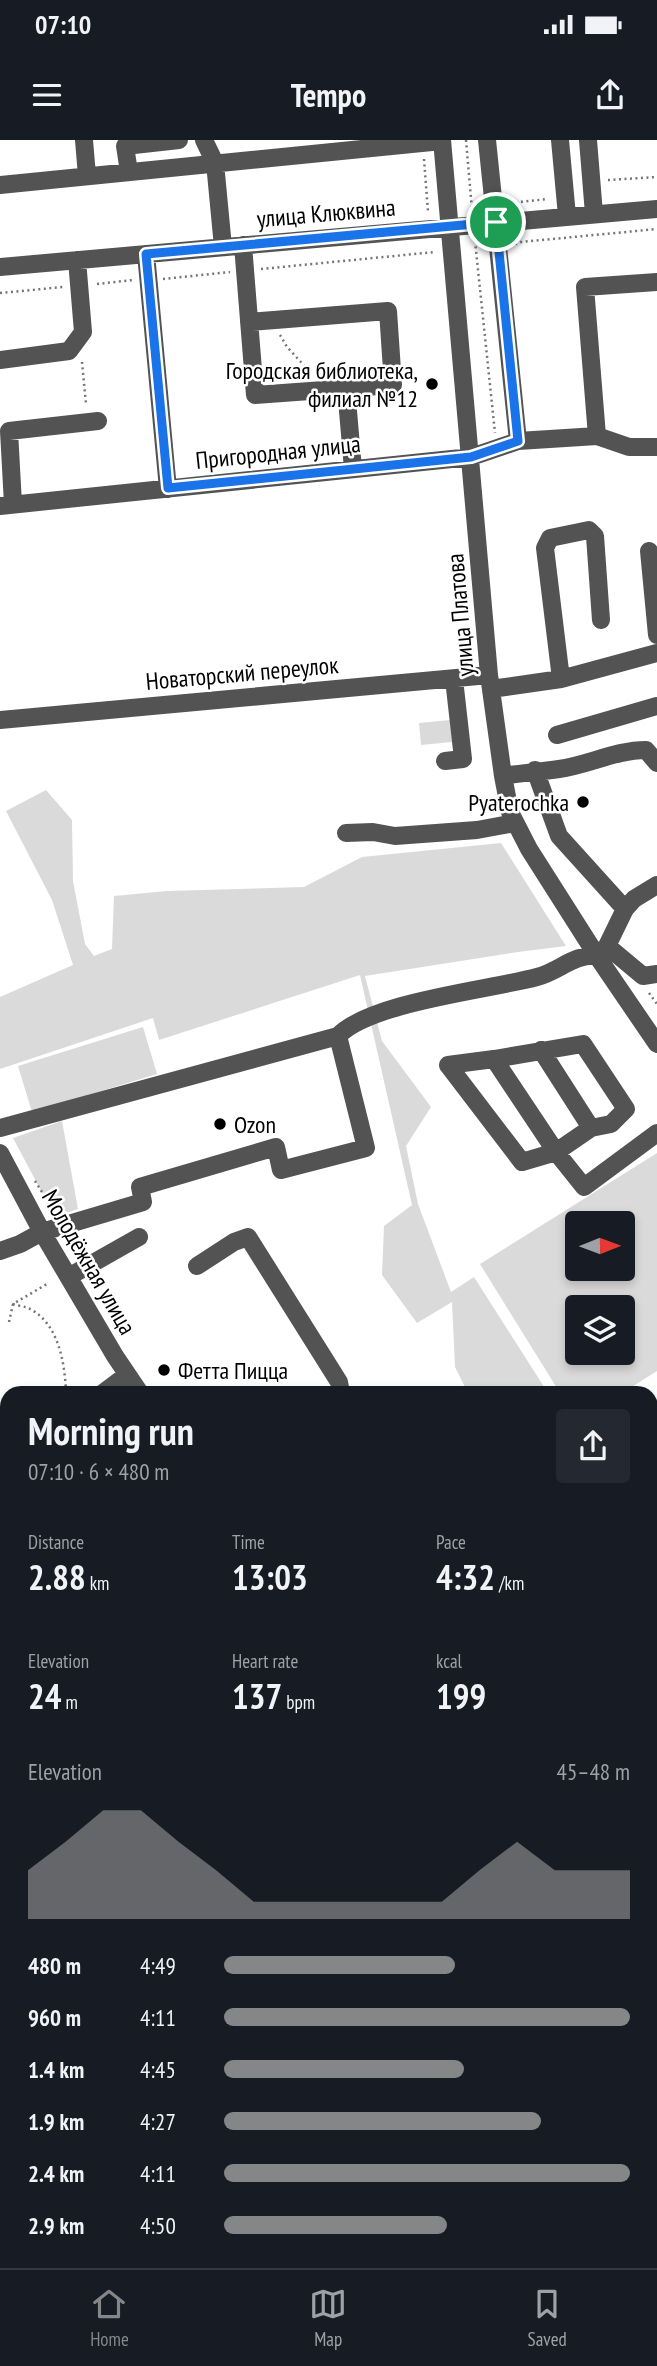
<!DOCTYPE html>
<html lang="en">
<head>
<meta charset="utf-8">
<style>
	:root { --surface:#171b24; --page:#242831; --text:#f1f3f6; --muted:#9ea1a6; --line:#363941; --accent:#858687 }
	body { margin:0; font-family:"PT Sans Narrow",sans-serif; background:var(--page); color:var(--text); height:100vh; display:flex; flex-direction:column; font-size:26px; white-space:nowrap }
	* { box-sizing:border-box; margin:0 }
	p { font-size:23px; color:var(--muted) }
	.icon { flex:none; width:38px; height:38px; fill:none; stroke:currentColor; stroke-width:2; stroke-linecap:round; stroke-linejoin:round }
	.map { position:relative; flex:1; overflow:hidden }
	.drawer { position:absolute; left:0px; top:1246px; width:658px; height:882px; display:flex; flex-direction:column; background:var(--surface); border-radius:21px 21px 0 0; box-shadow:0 4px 10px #0003 }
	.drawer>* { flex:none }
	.needle { width:46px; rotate:89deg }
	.controls { position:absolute; left:565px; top:1071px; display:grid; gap:14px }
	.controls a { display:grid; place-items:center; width:70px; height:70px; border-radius:7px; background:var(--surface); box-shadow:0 4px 10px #0003; font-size:35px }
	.pin { position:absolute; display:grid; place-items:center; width:60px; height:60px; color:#fff; margin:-30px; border:4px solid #fff; border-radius:50%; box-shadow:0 2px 7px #0007 }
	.round { display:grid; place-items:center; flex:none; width:74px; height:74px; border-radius:7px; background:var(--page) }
	.overview { display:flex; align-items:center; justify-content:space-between; height:119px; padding:0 28px }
	h1 { font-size:38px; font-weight:700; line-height:52px }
	.metrics { display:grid; grid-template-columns:repeat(3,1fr); gap:10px; height:119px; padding:7px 28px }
	.metrics div { display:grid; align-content:center }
	.metrics b { font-size:35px; font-weight:700 }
	.metrics small { font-size:19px; font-weight:400 }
	.metrics p { font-size:19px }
	.chart { height:196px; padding:14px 28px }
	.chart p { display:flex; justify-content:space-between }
	.chart svg { width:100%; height:126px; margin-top:7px; fill:var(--accent); opacity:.7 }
	ul { padding:0 28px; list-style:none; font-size:23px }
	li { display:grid; grid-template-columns:112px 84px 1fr; align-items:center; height:52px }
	li i { height:18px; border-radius:9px; background:var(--accent) }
	.status { display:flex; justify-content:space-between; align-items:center; height:49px; padding:0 35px; background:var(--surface); direction:ltr }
	.status svg { height:19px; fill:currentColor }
	header { display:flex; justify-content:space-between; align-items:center; height:91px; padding:0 28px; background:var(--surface); font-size:32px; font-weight:700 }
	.tab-bar { display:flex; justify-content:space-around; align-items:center; height:98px; border-top:2px solid var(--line); background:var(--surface); font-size:19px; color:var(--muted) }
	.tab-bar a { display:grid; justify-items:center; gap:4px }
	.tab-bar .on { color:var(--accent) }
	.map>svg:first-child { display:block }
	.green { fill:#dadada; fill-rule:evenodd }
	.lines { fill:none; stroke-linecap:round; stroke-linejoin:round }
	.path { stroke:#757575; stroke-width:2.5; stroke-dasharray:2 3.5; stroke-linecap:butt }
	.minor { stroke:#535353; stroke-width:18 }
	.route-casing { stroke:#fff; stroke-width:14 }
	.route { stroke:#1a73e8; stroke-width:9 }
	.poi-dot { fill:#000; stroke:#fff; stroke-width:2.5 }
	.labels { text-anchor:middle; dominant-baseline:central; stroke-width:5; stroke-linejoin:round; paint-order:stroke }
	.street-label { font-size:24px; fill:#000; stroke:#fff }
	.poi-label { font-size:24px; fill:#000; stroke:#fff; text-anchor:end }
</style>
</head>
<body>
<div class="status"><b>07:10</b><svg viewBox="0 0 49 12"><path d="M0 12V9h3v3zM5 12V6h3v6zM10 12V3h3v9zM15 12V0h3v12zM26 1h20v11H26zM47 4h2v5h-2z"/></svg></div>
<header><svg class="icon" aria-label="menu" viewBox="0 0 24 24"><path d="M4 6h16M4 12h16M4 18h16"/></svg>Tempo<svg class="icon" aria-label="share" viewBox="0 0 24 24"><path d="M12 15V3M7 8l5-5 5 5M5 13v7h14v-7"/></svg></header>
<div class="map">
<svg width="657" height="2128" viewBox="0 0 657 2128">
	<rect width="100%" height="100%" fill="#fff"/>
	<path class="green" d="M450,580L452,602L421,605L419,583Z
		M46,650L72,680L73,741L85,804L94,816L112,809L114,756L167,751L304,747L362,717L501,703L566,806L518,812L365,836L382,901L431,967L406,1006L418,1064L451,1152L474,1137L548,1253H468L455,1227L452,1162L417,1183L382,1135L384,1086L412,1065L360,835L159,900L153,878L0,929V857L73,825L52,760L6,671Z
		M143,887L157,934L32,972L18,926Z
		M62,981L78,1069L55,1077L13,998Z
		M657,1013V1231L622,1253H560L480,1124ZM578,1083H623V1129H578ZM578,1167H623V1213H578Z
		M657,1507V1559L651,1563V1511Z
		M7,1684V1738L0,1733V1686Z
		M266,2121H310L313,2128H267Z"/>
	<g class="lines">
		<path class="path" d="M466,0L472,70
			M424,19L428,72
			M608,40L657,37
			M510,63L548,59
			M475,101L495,293
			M515,104L521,102L657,89
			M261,129L435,112
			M163,139L230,132
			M97,144L133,140
			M0,153L63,147
			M280,195L287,207L311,233
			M82,222L86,264
			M649,853L657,864
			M35,1041L54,1071
			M72,1100L80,1112
			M13,1164C18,1166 25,1166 30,1169C59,1184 65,1224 66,1253
			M9,1182L13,1164L47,1144
			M0,1565L7,1559
			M651,1796L657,1792
			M651,1812L657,1822"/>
		<path class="minor" d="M84,0L87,36
			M204,0L215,23L223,107
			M442,0L489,535L503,636L510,672L529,709L597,816L657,904
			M487,0L518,301
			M560,0L567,76
			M588,0L594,74
			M129,32L125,6L179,0
			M0,45L442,1
			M243,105L255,255L393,245L388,171L249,182
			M146,114L168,349
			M0,127L657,69
			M657,142L585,147L597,296L629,307H657
			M0,220L69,211L83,192L77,120
			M346,248L353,329
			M13,364L9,291L98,281
			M0,366L471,317L518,301L597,296
			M649,411L657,495
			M561,539L657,513
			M491,549L561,539L545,408L550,398L589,390L595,396L601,480
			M0,580L489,535
			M557,595L657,566
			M445,621L463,619L454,539
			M535,630L559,696L625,769
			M503,636C521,633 540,632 559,629C588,625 616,610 646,610L657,623
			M346,693L373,692L395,696L477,690L515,683
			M607,806L625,769L634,759L657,745
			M338,896C370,862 489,850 537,837C560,831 573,814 597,816L607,806L643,836L657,834
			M541,910L591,988
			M494,919L448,925L522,1022L556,1012L591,988L611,984L626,969L583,904L494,919L556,1012L584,1047L657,993
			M0,988L338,896L366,1008L281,1030L276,1007L140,1047L143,1062L42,1092L20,1104L0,1111
			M0,1013L42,1092L115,1216L140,1253
			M197,1126L234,1102L248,1097L339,1242L341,1253
			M70,1136L139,1097
			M103,1253L127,1235
			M0,1297L7,1298
			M0,1344L7,1346
			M0,1369L7,1368
			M651,1388L657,1384
			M0,1392L7,1390
			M0,1427L7,1426
			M651,1499L657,1494
			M0,1607L7,1606
			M651,1649L657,1645
			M0,1749L5,1753L0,1761
			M0,1876L7,1875
			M651,1934L657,1931
			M651,2003L653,2013L651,2024
			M651,2043L657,2051
			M339,2121L341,2128
			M519,2122L520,2128"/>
	</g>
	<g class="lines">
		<defs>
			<path id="route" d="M496,82L518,301L471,317L168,348L146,114Z"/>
		</defs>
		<use href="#route" class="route-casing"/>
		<use href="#route" class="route"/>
	</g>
	<g class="poi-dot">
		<circle cx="432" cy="244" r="7"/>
		<circle cx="583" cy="662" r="7"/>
		<circle cx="220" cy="984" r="7"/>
		<circle cx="164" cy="1230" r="7"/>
	</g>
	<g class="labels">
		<g class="street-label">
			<text transform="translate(326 73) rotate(-5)">улица Клюквина</text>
			<text transform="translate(278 312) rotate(-6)">Пригородная улица</text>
			<text transform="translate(460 475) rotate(-95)">улица Платова</text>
			<text transform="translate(242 533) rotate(-5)">Новаторский переулок</text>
			<text transform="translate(89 1122) rotate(60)">Молодёжная улица</text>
		</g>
		<g class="poi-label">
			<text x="418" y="230">Городская библиотека,<tspan x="418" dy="28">филиал №12</tspan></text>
			<text x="569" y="662">Pyaterochka</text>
			<text x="234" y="984" text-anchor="start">Ozon</text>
			<text x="178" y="1230" text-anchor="start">Фетта Пицца</text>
		</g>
	</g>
</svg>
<div class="controls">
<a><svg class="needle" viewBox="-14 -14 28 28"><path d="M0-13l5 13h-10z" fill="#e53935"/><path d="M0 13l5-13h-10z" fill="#9ea1a6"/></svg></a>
<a><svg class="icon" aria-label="layers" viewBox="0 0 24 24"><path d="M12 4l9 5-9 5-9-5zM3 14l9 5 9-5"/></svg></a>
</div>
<div class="pin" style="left:496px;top:82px;background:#1e9e55"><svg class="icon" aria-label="arrive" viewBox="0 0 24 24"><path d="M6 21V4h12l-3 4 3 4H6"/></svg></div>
<section class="drawer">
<div class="overview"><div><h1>Morning run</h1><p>07:10 · 6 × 480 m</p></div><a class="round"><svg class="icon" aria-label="share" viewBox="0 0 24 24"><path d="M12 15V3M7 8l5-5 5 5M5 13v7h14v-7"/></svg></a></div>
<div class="metrics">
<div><p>Distance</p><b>2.88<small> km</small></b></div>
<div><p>Time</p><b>13:03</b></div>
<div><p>Pace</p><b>4:32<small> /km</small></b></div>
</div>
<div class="metrics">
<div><p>Elevation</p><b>24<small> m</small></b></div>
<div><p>Heart rate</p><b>137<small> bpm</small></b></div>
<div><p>kcal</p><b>199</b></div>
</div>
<div class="chart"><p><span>Elevation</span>45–48 m</p>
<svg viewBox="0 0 160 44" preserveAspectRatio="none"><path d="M0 44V27L10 17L20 6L30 6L40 17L50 27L60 38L70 38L80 38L90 38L100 38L110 38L120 27L130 17L140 27L150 27L160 27V44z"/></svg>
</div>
<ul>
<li><b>480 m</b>4:49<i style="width:57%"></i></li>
<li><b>960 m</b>4:11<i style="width:100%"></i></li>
<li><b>1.4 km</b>4:45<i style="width:59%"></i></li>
<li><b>1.9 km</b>4:27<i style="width:78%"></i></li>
<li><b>2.4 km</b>4:11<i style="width:100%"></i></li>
<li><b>2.9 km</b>4:50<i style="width:55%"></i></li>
</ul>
</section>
</div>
<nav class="tab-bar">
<a class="on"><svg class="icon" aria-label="home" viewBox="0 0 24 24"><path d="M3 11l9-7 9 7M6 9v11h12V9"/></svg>Home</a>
<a><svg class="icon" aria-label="map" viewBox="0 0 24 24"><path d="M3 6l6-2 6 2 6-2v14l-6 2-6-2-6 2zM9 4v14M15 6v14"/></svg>Map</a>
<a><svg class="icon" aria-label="saved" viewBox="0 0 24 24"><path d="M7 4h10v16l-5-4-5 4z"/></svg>Saved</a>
</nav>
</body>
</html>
